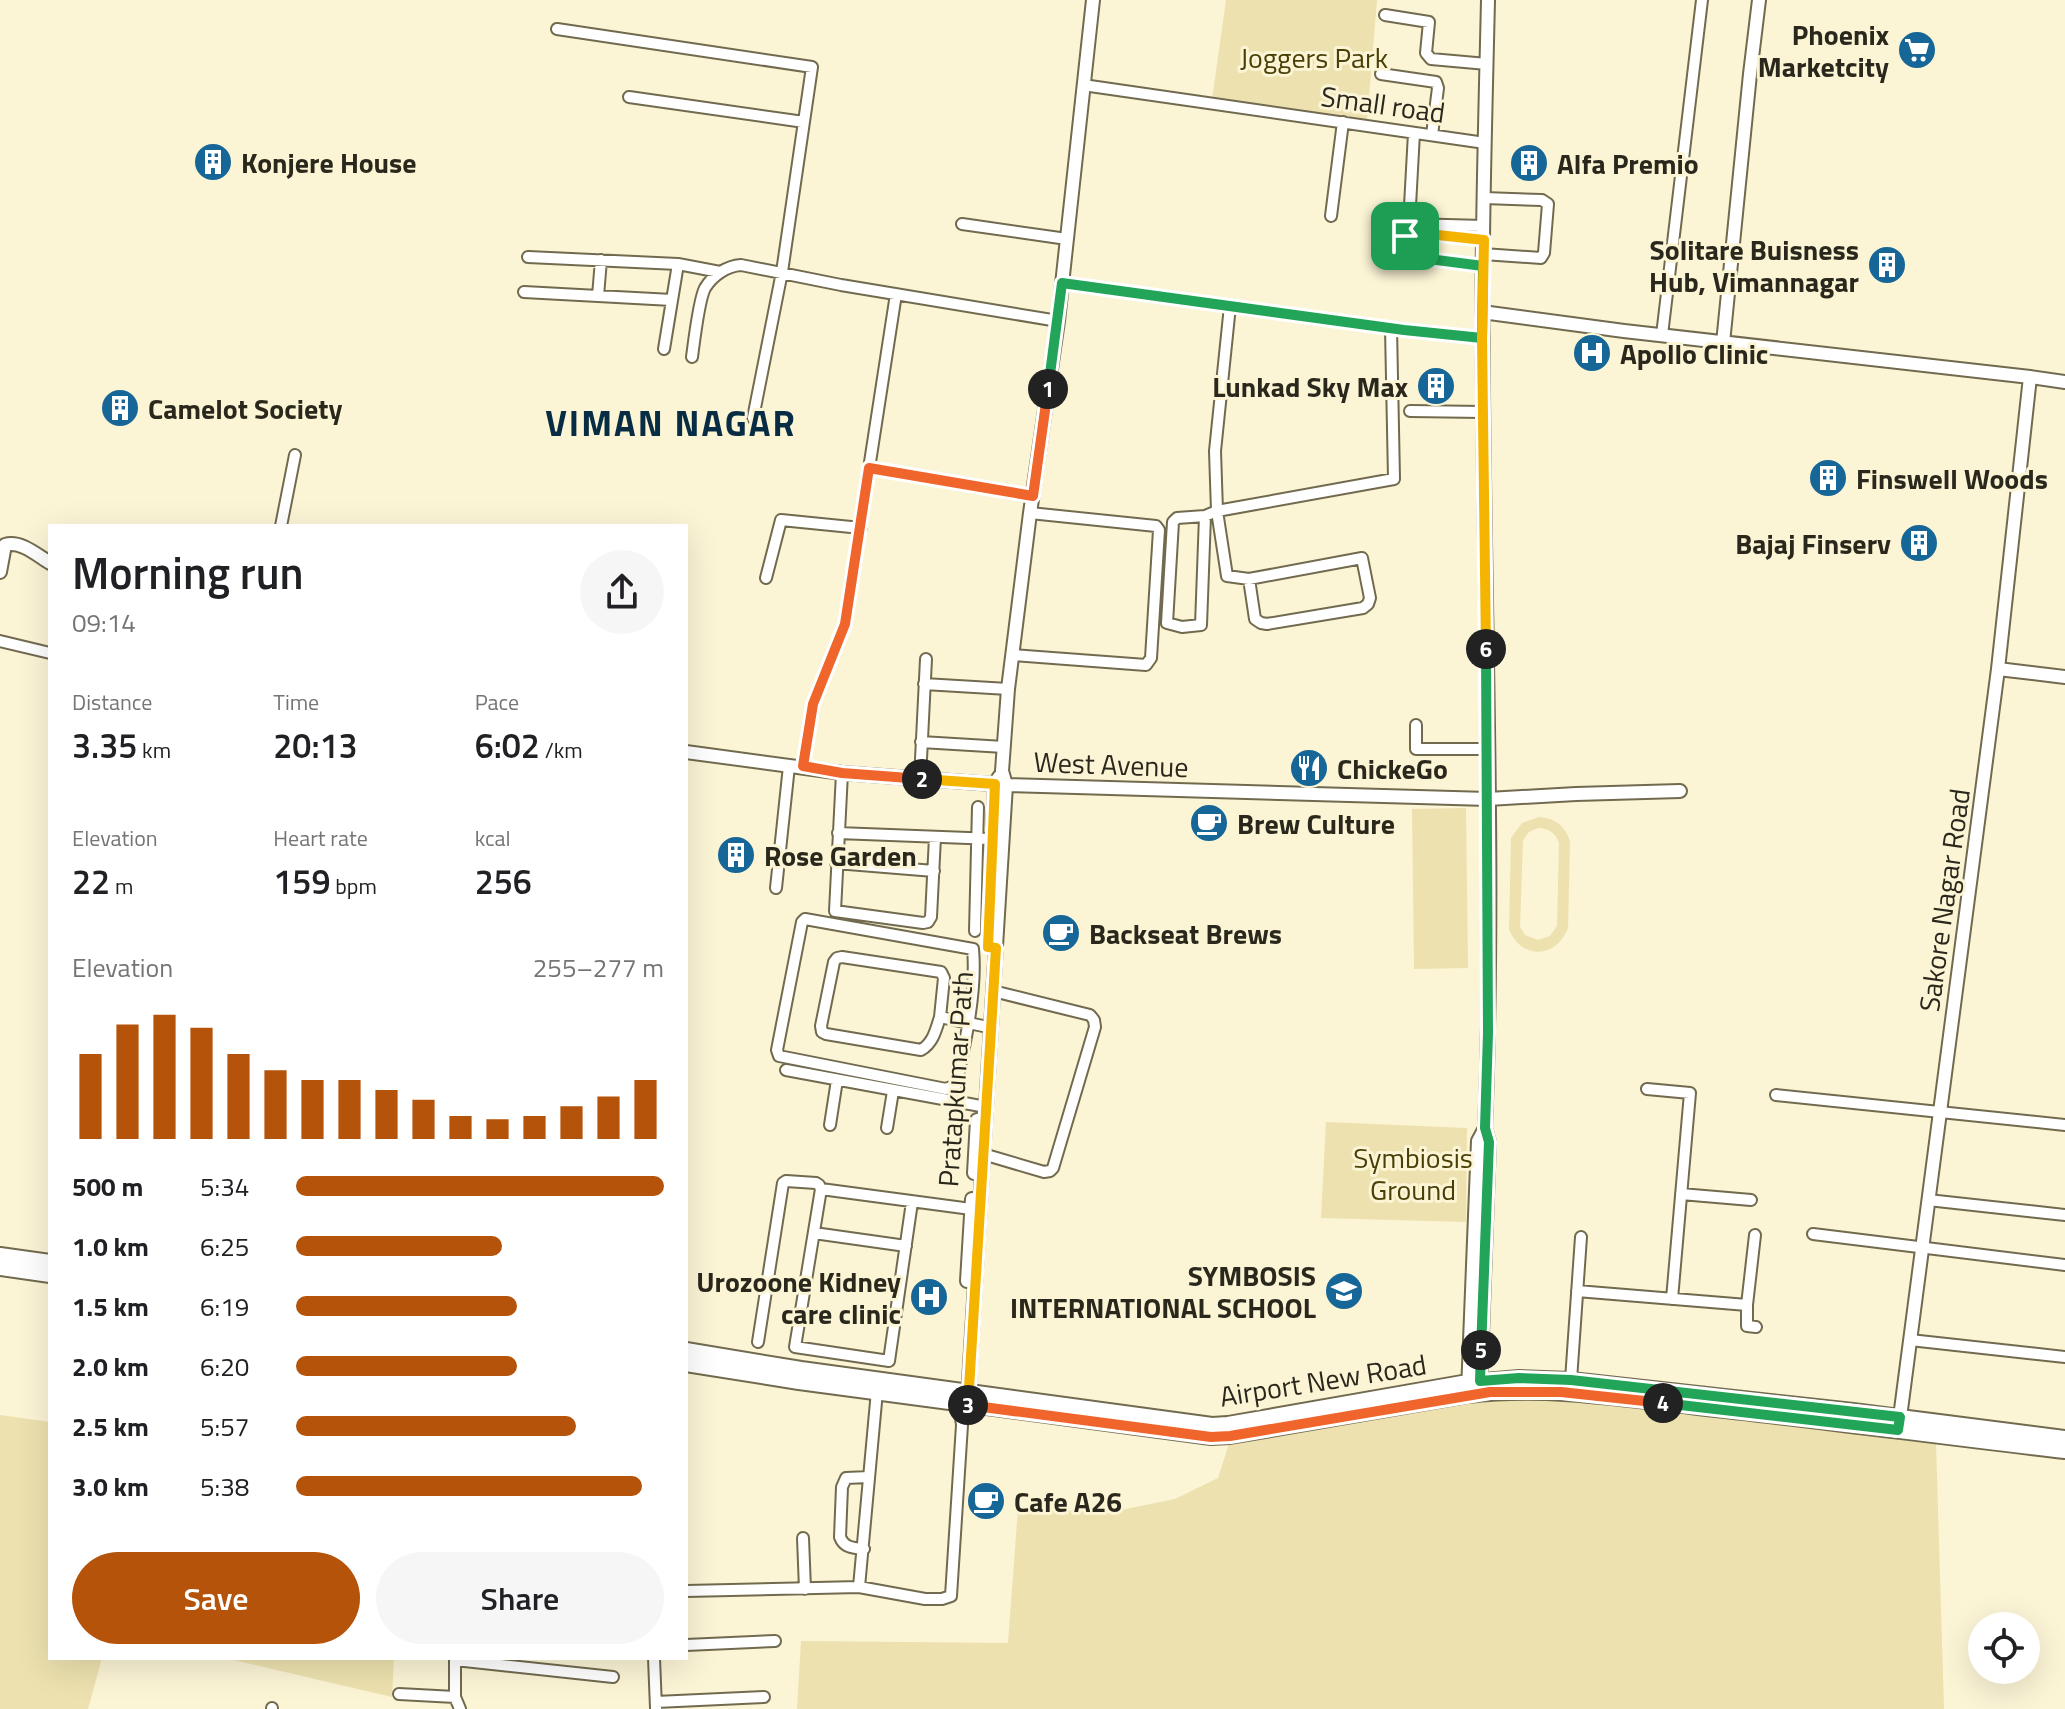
<!DOCTYPE html>
<html lang="en">
<head>
<meta charset="utf-8">
<style>
	:root { --surface:#fff; --page:#f6f6f6; --text:#202124; --muted:#757577; --accent:#b45309 }
	body { margin:0; font-family:"Titillium Web",sans-serif; background:var(--page); color:var(--text); height:100vh; display:flex; flex-direction:column; font-size:30px; white-space:nowrap }
	* { box-sizing:border-box; margin:0 }
	p { font-size:26px; color:var(--muted) }
	.icon { flex:none; width:44px; height:44px; fill:none; stroke:currentColor; stroke-width:2; stroke-linecap:round; stroke-linejoin:round }
	.map { position:relative; flex:1; overflow:hidden }
	.drawer { position:absolute; left:48px; top:524px; width:640px; height:1136px; display:flex; flex-direction:column; background:var(--surface); border-radius:0px; box-shadow:0 8px 32px #0002 }
	.drawer>* { flex:none }
	.buttons { position:absolute; left:1968px; top:1612px; display:grid; gap:16px }
	.buttons a { display:grid; place-items:center; width:72px; height:72px; border-radius:50%; background:var(--surface); box-shadow:0 8px 32px #0002; font-size:40px }
	.pin { position:absolute; display:grid; place-items:center; width:68px; height:68px; color:#fff; margin:-34px; border-radius:16px; box-shadow:0 4px 12px #0006 }
	.km { position:absolute; width:40px; height:40px; margin:-20px; border-radius:50%; background:#222; color:#fff; font-size:22px; line-height:40px; text-align:center }
	.round { display:grid; place-items:center; flex:none; width:84px; height:84px; border-radius:42px; background:var(--page) }
	.summary { display:flex; align-items:center; justify-content:space-between; height:136px; padding:0 24px }
	h1 { font-size:44px; font-weight:600; line-height:60px }
	.stats { display:grid; grid-template-columns:repeat(3,1fr); gap:12px; height:136px; padding:8px 24px }
	.stats div { display:grid; align-content:center }
	.stats b { font-size:34px; font-weight:600 }
	.stats small { font-size:22px; font-weight:400 }
	.stats p { font-size:22px }
	.chart { height:224px; padding:16px 24px }
	.chart p { display:flex; justify-content:space-between }
	.chart svg { width:100%; height:144px; margin-top:8px; stroke:var(--accent); stroke-width:6 }
	.cta { display:flex; gap:16px; margin-top:auto; padding:16px 24px }
	.cta a { flex:1; height:92px; border-radius:48px; background:var(--accent); color:#fff; font-size:32px; font-weight:600; line-height:92px; text-align:center }
	.cta a+a { background:var(--page); color:var(--text) }
	ul { padding:0 24px; list-style:none; font-size:26px }
	li { display:grid; grid-template-columns:128px 96px 1fr; align-items:center; height:60px }
	li i { height:20px; border-radius:10px; background:var(--accent) }
	.map>svg:first-child { display:block }
	.green { fill:#ede1af; fill-rule:evenodd }
	.lines { fill:none; stroke-linecap:round; stroke-linejoin:round }
	.minor-casing { stroke:#716a4f; stroke-width:14 }
	.tertiary-casing { stroke:#716a4f; stroke-width:16 }
	.secondary-casing { stroke:#716a4f; stroke-width:18 }
	.minor { stroke:#fff; stroke-width:10 }
	.tertiary { stroke:#fff; stroke-width:12 }
	.secondary { stroke:#fff; stroke-width:14 }
	.split-1-casing { stroke:#fff; stroke-width:16 }
	.split-2-casing { stroke:#fff; stroke-width:16 }
	.split-3-casing { stroke:#fff; stroke-width:16 }
	.split-4-casing { stroke:#fff; stroke-width:16 }
	.split-5-casing { stroke:#fff; stroke-width:16 }
	.split-6-casing { stroke:#fff; stroke-width:16 }
	.split-7-casing { stroke:#fff; stroke-width:16 }
	.split-1 { stroke:#22a559; stroke-width:10 }
	.split-2 { stroke:#f0652b; stroke-width:10 }
	.split-3 { stroke:#f5b400; stroke-width:10 }
	.split-4 { stroke:#f0652b; stroke-width:10 }
	.split-5 { stroke:#22a559; stroke-width:10 }
	.split-6 { stroke:#22a559; stroke-width:10 }
	.split-7 { stroke:#f5b400; stroke-width:10 }
	.labels { text-anchor:middle; dominant-baseline:central; stroke-width:6; stroke-linejoin:round; paint-order:stroke }
	.poi-label { font-size:28px; font-weight:bold; fill:#2a271c; stroke:#fbf4d5; text-anchor:start }
	.park-label { font-size:28px; fill:#4a3f07; stroke:#fbf4d5 }
	.street-label { font-size:28px; fill:#2a271c; stroke:#fbf4d5 }
	.district-label { font-size:36px; font-weight:bold; letter-spacing:2px; fill:#072c44; stroke:#fbf4d5 }
</style>
</head>
<body>
<div class="map">
<svg width="2065" height="1709" viewBox="0 0 2065 1709">
	<rect width="100%" height="100%" fill="#fbf4d5"/>
	<path class="green" d="M1226,0H1377L1367,121L1212,100Z
		M1466,808L1468,968L1414,969L1412,809Z
		M1539,817C1555,818 1566,826 1570,842L1568,928C1556,959 1521,960 1509,929L1511,838L1522,823ZM1538,828C1548,828 1556,833 1559,843L1557,926L1550,936L1538,940L1525,935L1520,927L1523,840L1529,832Z
		M1326,1122L1467,1128L1466,1222L1321,1218Z
		M1492,1395H1545L1854,1431L1936,1443L1944,1709H797L801,1641L1008,1643L1018,1509L1111,1512L1175,1499L1218,1478L1230,1441Z
		M0,1415L50,1422V1658H102L88,1709H0Z
		M225,1658H394L392,1697Z"/>
	<g class="lines">
		<defs>
			<path id="minor" d="M1385,15L1429,22L1426,53L1431,59L1487,64
				M557,29L812,67L782,272L753,418
				M1381,74L1436,82L1438,88L1432,135
				M1083,85L1485,143
				M629,97L804,122
				M1414,133L1409,224L1484,226
				M1331,216L1343,122
				M962,224L1067,239
				M1483,254L1541,258L1544,253L1548,204L1542,200L1484,198
				M528,257L678,264
				M1483,266L1406,256L1403,250L1405,236L1410,232L1484,240
				M1062,283L1404,330L1482,338
				M524,292L672,300
				M598,296L601,260
				M1230,306L1215,451L1217,511L1227,576L1249,579L1362,558L1370,598L1368,604L1363,608L1267,624L1261,623L1255,619L1249,579
				M1662,335L1702,0
				M664,349L678,264L720,272
				M692,357C694,342 699,299 705,288C713,275 727,266 741,265L841,285L1058,321
				M1410,411L1483,412
				M869,468L1033,496
				M1205,516L1201,625L1182,627L1167,623L1173,522L1177,518L1205,516L1217,511L1394,479L1391,328
				M281,526L295,455
				M766,578L781,520L861,528
				M0,641L50,653
				M1012,655L1146,665L1151,658L1159,530L1156,526L1030,513
				M924,684L1008,689
				M1416,725V749H1487
				M921,742L1004,747
				M921,759L926,659
				M803,766L813,704L845,624L896,294
				M842,773L835,911L923,923L928,922L931,917L935,837
				M838,833L994,839
				M836,863L934,871
				M776,888L789,766
				M805,919L973,949C977,991 965,1044 956,1085L946,1089L779,1056L777,1050L802,922Z
				M975,931L978,807
				M940,1017L944,978L941,972L842,957L837,958L834,962L821,1026L822,1032L826,1034L921,1050C933,1043 936,1030 940,1017L983,1026
				M786,1070L986,1107
				M1647,1089L1690,1093L1672,1299
				M1776,1095L2065,1125
				M830,1125L837,1080
				M887,1128L893,1091
				M983,1154L1044,1172L1050,1171L1053,1168L1095,1027L1094,1020L1090,1015L993,991
				M821,1189L795,1347L889,1361L912,1202
				M1681,1194L1751,1200
				M1928,1200L2065,1215
				M814,1233L906,1246
				M1813,1234L2065,1265
				M1755,1235L1747,1305V1326L1756,1327
				M1577,1291L1747,1305
				M1910,1340L2065,1357
				M758,1342L783,1183L786,1181L816,1183L819,1185L821,1189L971,1209
				M1571,1380L1581,1237
				M803,1538L805,1589
				M864,1549C854,1548 844,1548 840,1537L842,1487L846,1478L869,1477
				M859,1587L877,1391
				M686,1591L859,1587L925,1599H942L951,1596L962,1425L959,1403
				M686,1645L775,1641
				M455,1658V1697L460,1709
				M654,1658L656,1708
				M455,1660L613,1677
				M399,1694L455,1697
				M656,1702L764,1697
				M272,1709V1708"/>
			<path id="tertiary" d="M1482,312L1624,331L2030,377L2065,382
				M1723,343L1750,74L1759,0
				M0,572L5,545C20,540 37,555 50,563
				M1998,669L2065,677
				M686,752L842,773L1006,785L1488,799L1576,794L1680,791
				M989,922L995,784L999,777
				M974,1173L977,1120
				M967,1281L972,1199
				M1480,1388L1489,1142L1485,1128C1495,883 1485,637 1483,392C1481,261 1485,131 1488,0
				M1468,1391L1478,1141L1485,1128
				M968,1398L1006,785L1002,771L1008,689L1030,513L1058,321L1093,0
				M1899,1425L1998,669L2030,377"/>
			<path id="secondary" d="M0,1255L50,1262
				M0,1268L50,1275
				M686,1350L801,1369L1212,1425L1228,1424L1462,1383L1519,1378L1571,1380L1853,1411L2065,1438
				M686,1364L799,1382L1211,1437L1230,1436L1468,1395C1545,1386 1621,1398 1698,1407C1820,1420 1942,1437 2065,1451"/>
		</defs>
		<use href="#minor" class="minor-casing"/>
		<use href="#tertiary" class="tertiary-casing"/>
		<use href="#secondary" class="secondary-casing"/>
		<use href="#minor" class="minor"/>
		<use href="#tertiary" class="tertiary"/>
		<use href="#secondary" class="secondary"/>
	</g>
	<g class="lines">
		<defs>
			<path id="split-1" d="M1048,389L1062,283L1404,330L1482,338L1483,266L1406,256L1403,250L1405,236"/>
			<path id="split-2" d="M922,779L842,773L803,766L813,704L845,624L869,468L1033,496L1048,389"/>
			<path id="split-3" d="M922,779L995,784L988,947L996,948L968,1405"/>
			<path id="split-4" d="M968,1405L1211,1437L1230,1436L1490,1392H1561L1663,1403"/>
			<path id="split-5" d="M1481,1350L1480,1381L1519,1378L1571,1380L1900,1417L1898,1430L1663,1403"/>
			<path id="split-6" d="M1481,1350L1489,1142L1485,1128L1488,1033L1486,649"/>
			<path id="split-7" d="M1405,236L1410,232L1484,240L1482,338L1486,649"/>
		</defs>
		<use href="#split-1" class="split-1-casing"/>
		<use href="#split-2" class="split-2-casing"/>
		<use href="#split-3" class="split-3-casing"/>
		<use href="#split-4" class="split-4-casing"/>
		<use href="#split-5" class="split-5-casing"/>
		<use href="#split-6" class="split-6-casing"/>
		<use href="#split-7" class="split-7-casing"/>
		<use href="#split-1" class="split-1"/>
		<use href="#split-2" class="split-2"/>
		<use href="#split-3" class="split-3"/>
		<use href="#split-4" class="split-4"/>
		<use href="#split-5" class="split-5"/>
		<use href="#split-6" class="split-6"/>
		<use href="#split-7" class="split-7"/>
	</g>
	<defs>
		<symbol id="supermarket-disc" viewBox="-11 -11 22 22"><circle r="9.5" fill="#166698" stroke="#fbf4d5"/><path d="M-6-5.5h2.5l.6 2H6L4.5 2H-2.5L-4.4-4H-6ZM-1.5 3.2a1.3 1.3 0 1 0 .1 0ZM3 3.2a1.3 1.3 0 1 0 .1 0Z" fill="#fff"/></symbol>
		<symbol id="building-disc" viewBox="-11 -11 22 22"><circle r="9.5" fill="#166698" stroke="#fbf4d5"/><path d="M-4-6H4V6H1V3H-1V6H-4ZM-2.5-4.3h1.7v1.8h-1.7ZM.8-4.3h1.7v1.8H.8ZM-2.5-1h1.7V.8h-1.7ZM.8-1h1.7V.8H.8Z" fill="#fff"/></symbol>
		<symbol id="hospital-disc" viewBox="-11 -11 22 22"><circle r="9.5" fill="#166698" stroke="#fbf4d5"/><path d="M-5-5h3v3.5h4V-5h3V5h-3V1.5h-4V5h-3Z" fill="#fff"/></symbol>
		<symbol id="restaurant-disc" viewBox="-11 -11 22 22"><circle r="9.5" fill="#166698" stroke="#fbf4d5"/><path d="M-5-6h1v4h1v-4h1v4h1v-4h1v5L-1.5 .5V6h-2V.5L-5-1ZM5-6V6H3V1.5H1.5Q1.5-4 5-6Z" fill="#fff"/></symbol>
		<symbol id="cafe-disc" viewBox="-11 -11 22 22"><circle r="9.5" fill="#166698" stroke="#fbf4d5"/><path d="M-5.5-4.5H6V0H3Q3 3.5 0 3.5H-2.5Q-5.5 3.5-5.5 0ZM3-3.2v2h1.7v-2ZM-6 4.5H4V6H-6Z" fill="#fff"/></symbol>
		<symbol id="university-disc" viewBox="-11 -11 22 22"><circle r="9.5" fill="#166698" stroke="#fbf4d5"/><path d="M0-5L7-2L0 1L-7-2ZM-4 1L0 2.5L4 1V4Q0 6-4 4Z" fill="#fff"/></symbol>
	</defs>
	<g fill-rule="evenodd">
		<use href="#supermarket-disc" x="1895" y="28" width="44" height="44"/>
		<use href="#building-disc" x="191" y="140" width="44" height="44"/>
		<use href="#building-disc" x="1507" y="141" width="44" height="44"/>
		<use href="#building-disc" x="1865" y="243" width="44" height="44"/>
		<use href="#hospital-disc" x="1570" y="331" width="44" height="44"/>
		<use href="#building-disc" x="1414" y="364" width="44" height="44"/>
		<use href="#building-disc" x="98" y="386" width="44" height="44"/>
		<use href="#building-disc" x="1806" y="456" width="44" height="44"/>
		<use href="#building-disc" x="1897" y="521" width="44" height="44"/>
		<use href="#restaurant-disc" x="1287" y="746" width="44" height="44"/>
		<use href="#cafe-disc" x="1187" y="801" width="44" height="44"/>
		<use href="#building-disc" x="714" y="833" width="44" height="44"/>
		<use href="#cafe-disc" x="1039" y="911" width="44" height="44"/>
		<use href="#university-disc" x="1322" y="1269" width="44" height="44"/>
		<use href="#hospital-disc" x="907" y="1275" width="44" height="44"/>
		<use href="#cafe-disc" x="964" y="1479" width="44" height="44"/>
	</g>
	<g class="labels">
		<g class="poi-label">
			<text x="1889" y="34" text-anchor="end">Phoenix<tspan x="1889" dy="32">Marketcity</tspan></text>
			<text x="241" y="162">Konjere House</text>
			<text x="1557" y="163">Alfa Premio</text>
			<text x="1859" y="249" text-anchor="end">Solitare Buisness<tspan x="1859" dy="32">Hub, Vimannagar</tspan></text>
			<text x="1620" y="353">Apollo Clinic</text>
			<text x="1408" y="386" text-anchor="end">Lunkad Sky Max</text>
			<text x="148" y="408">Camelot Society</text>
			<text x="1856" y="478">Finswell Woods</text>
			<text x="1891" y="543" text-anchor="end">Bajaj Finserv</text>
			<text x="1337" y="768">ChickeGo</text>
			<text x="1237" y="823">Brew Culture</text>
			<text x="764" y="855">Rose Garden</text>
			<text x="1089" y="933">Backseat Brews</text>
			<text x="1316" y="1275" text-anchor="end">SYMBOSIS<tspan x="1316" dy="32">INTERNATIONAL SCHOOL</tspan></text>
			<text x="901" y="1281" text-anchor="end">Urozoone Kidney<tspan x="901" dy="32">care clinic</tspan></text>
			<text x="1014" y="1501">Cafe A26</text>
		</g>
		<g class="park-label">
			<text x="1314" y="57">Joggers Park</text>
			<text x="1413" y="1157">Symbiosis<tspan x="1413" dy="32">Ground</tspan></text>
		</g>
		<g class="street-label">
			<text transform="translate(1383 104) rotate(8)">Small road</text>
			<text transform="translate(1111 764) rotate(2)">West Avenue</text>
			<text transform="translate(1944 900) rotate(-82)">Sakore Nagar Road</text>
			<text transform="translate(955 1079) rotate(-86)">Pratapkumar Path</text>
			<text transform="translate(1323 1380) rotate(-9)">Airport New Road</text>
		</g>
		<g class="district-label">
			<text x="671" y="422">VIMAN NAGAR</text>
		</g>
	</g>
</svg>
<div class="buttons">
<a><svg class="icon" aria-label="locate" viewBox="0 0 24 24"><circle cx="12" cy="12" r="6"/><path d="M12 2v4M12 18v4M2 12h4M18 12h4"/></svg></a>
</div>
<div class="pin" style="left:1405px;top:236px;background:#1e9e55"><svg class="icon" aria-label="arrive" viewBox="0 0 24 24"><path d="M6 21V4h12l-3 4 3 4H6"/></svg></div>
<b class="km" style="left:1048px;top:389px">1</b>
<b class="km" style="left:922px;top:779px">2</b>
<b class="km" style="left:968px;top:1405px">3</b>
<b class="km" style="left:1663px;top:1403px">4</b>
<b class="km" style="left:1481px;top:1350px">5</b>
<b class="km" style="left:1486px;top:649px">6</b>
<section class="drawer">
<div class="summary"><div><h1>Morning run</h1><p>09:14</p></div><a class="round"><svg class="icon" aria-label="share" viewBox="0 0 24 24"><path d="M12 15V3M7 8l5-5 5 5M5 13v7h14v-7"/></svg></a></div>
<div class="stats">
<div><p>Distance</p><b>3.35<small> km</small></b></div>
<div><p>Time</p><b>20:13</b></div>
<div><p>Pace</p><b>6:02<small> /km</small></b></div>
</div>
<div class="stats">
<div><p>Elevation</p><b>22<small> m</small></b></div>
<div><p>Heart rate</p><b>159<small> bpm</small></b></div>
<div><p>kcal</p><b>256</b></div>
</div>
<div class="chart"><p><span>Elevation</span>255–277 m</p>
<svg viewBox="0 0 160 44" preserveAspectRatio="none"><path d="M5 44V18M15 44V9M25 44V6M35 44V10M45 44V18M55 44V23M65 44V26M75 44V26M85 44V29M95 44V32M105 44V37M115 44V38M125 44V37M135 44V34M145 44V31M155 44V26"/></svg>
</div>
<ul>
<li><b>500 m</b>5:34<i style="width:100%"></i></li>
<li><b>1.0 km</b>6:25<i style="width:56%"></i></li>
<li><b>1.5 km</b>6:19<i style="width:60%"></i></li>
<li><b>2.0 km</b>6:20<i style="width:60%"></i></li>
<li><b>2.5 km</b>5:57<i style="width:76%"></i></li>
<li><b>3.0 km</b>5:38<i style="width:94%"></i></li>
</ul>
<div class="cta"><a>Save</a><a>Share</a></div>
</section>
</div>
</body>
</html>
